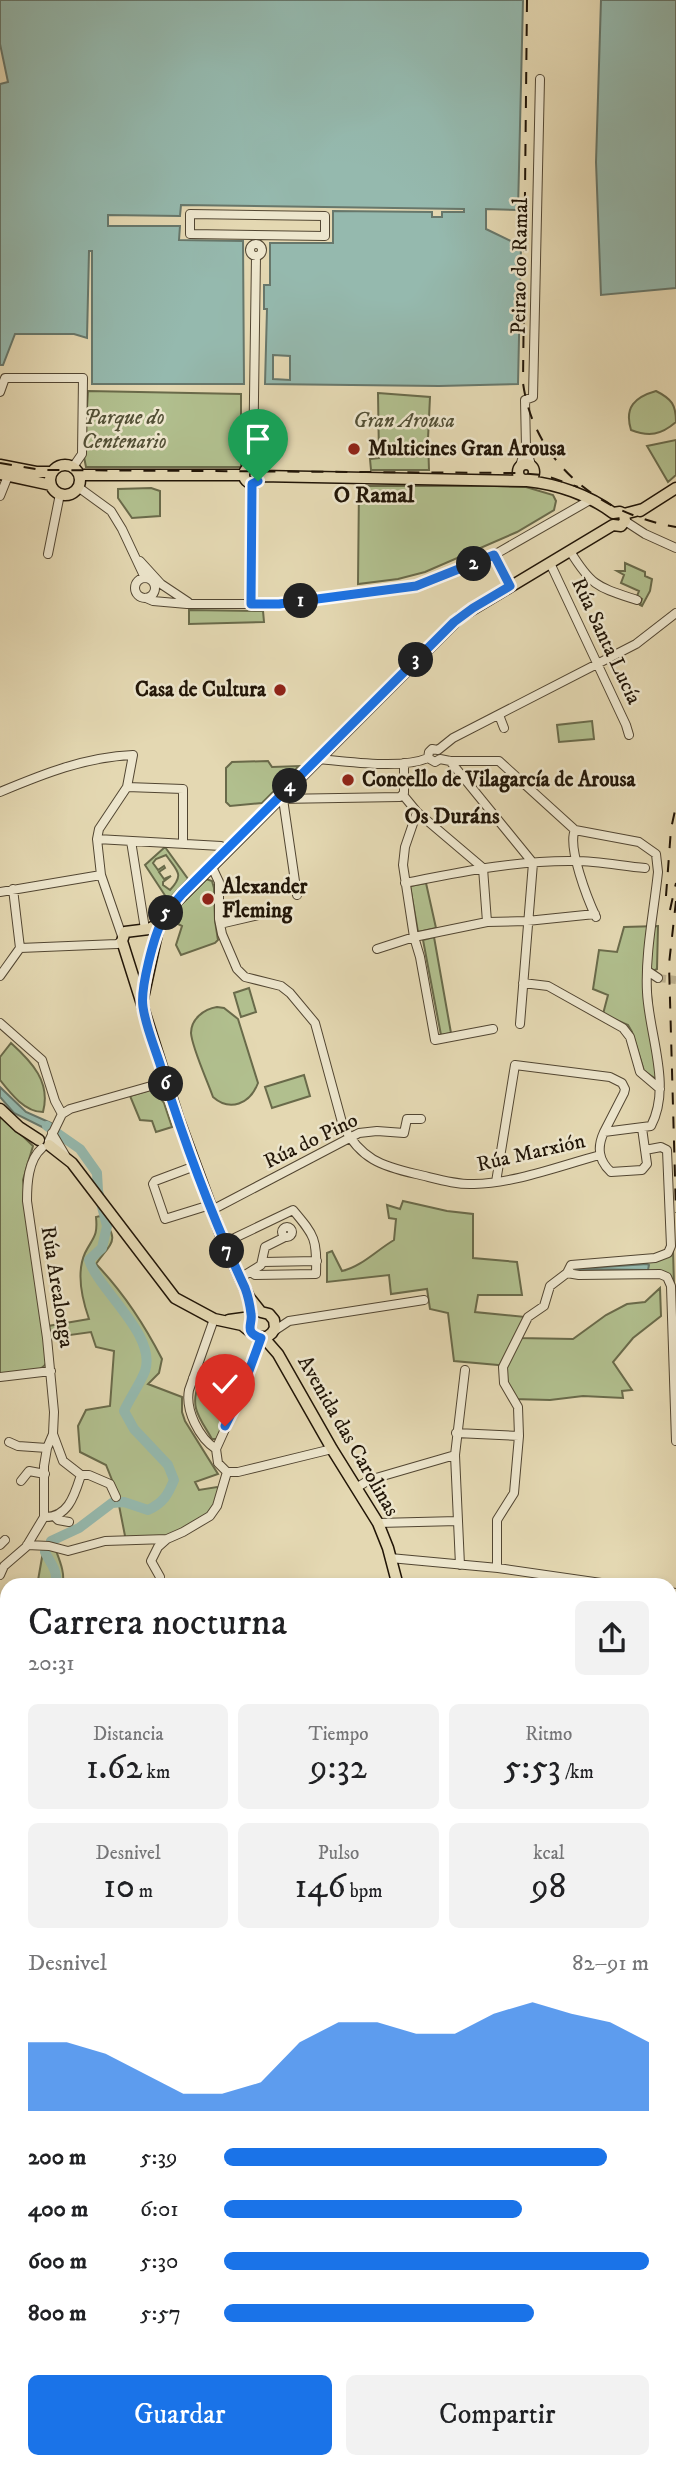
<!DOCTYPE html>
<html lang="es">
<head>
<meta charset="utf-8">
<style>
	:root { --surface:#fff; --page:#f2f2f2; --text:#202124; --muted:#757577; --accent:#1a73e8 }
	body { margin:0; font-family:"IM FELL DW Pica",serif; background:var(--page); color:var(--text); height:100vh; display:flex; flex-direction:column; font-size:26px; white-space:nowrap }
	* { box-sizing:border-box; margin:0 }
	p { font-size:23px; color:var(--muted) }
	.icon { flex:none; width:38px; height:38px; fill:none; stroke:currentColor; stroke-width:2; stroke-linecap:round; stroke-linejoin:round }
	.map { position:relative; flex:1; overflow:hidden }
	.drawer { position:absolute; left:0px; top:1578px; width:677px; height:891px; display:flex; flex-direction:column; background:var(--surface); border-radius:21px 21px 0 0; box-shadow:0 4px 10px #0003 }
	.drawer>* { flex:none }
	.pin { position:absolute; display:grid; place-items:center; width:60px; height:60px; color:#fff; margin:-72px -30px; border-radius:50% 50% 50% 0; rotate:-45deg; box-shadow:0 0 7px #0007 }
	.pin .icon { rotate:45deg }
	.km { position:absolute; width:35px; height:35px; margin:-18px; border-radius:50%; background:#222; color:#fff; font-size:19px; line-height:35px; text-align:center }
	.round { display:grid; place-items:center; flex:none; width:74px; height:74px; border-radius:10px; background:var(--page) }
	.headline { display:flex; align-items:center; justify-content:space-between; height:119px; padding:0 28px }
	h1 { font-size:38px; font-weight:600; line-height:52px }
	.figures { display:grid; grid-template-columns:repeat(3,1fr); gap:10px; height:119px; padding:7px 28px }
	.figures div { display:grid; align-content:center; border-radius:10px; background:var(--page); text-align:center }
	.figures b { font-size:35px; font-weight:600 }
	.figures small { font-size:19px; font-weight:400 }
	.figures p { font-size:19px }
	.chart { height:196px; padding:14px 28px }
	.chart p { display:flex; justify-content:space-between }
	.chart svg { width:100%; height:126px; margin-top:7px; fill:var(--accent); opacity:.7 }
	.action { display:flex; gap:14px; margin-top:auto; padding:14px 28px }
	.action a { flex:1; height:80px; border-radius:10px; background:var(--accent); color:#fff; font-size:28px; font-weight:600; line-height:80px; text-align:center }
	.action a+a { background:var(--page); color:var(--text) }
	ul { padding:0 28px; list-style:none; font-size:23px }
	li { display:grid; grid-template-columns:112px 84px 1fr; align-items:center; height:52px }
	li i { height:18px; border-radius:9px; background:var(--accent) }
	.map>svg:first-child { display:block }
	.green { fill:#b1bf8e; stroke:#696a4a; stroke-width:2; fill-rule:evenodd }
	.water { fill:#95b9ae; stroke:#67776b; stroke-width:2; fill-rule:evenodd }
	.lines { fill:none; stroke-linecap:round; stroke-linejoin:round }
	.stream { stroke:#67776b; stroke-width:2 }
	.river { stroke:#95b9ae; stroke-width:10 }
	.minor-tunnel { stroke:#bdb190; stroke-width:8; stroke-dasharray:8 4; stroke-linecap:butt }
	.minor-casing { stroke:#524632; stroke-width:10 }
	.major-casing { stroke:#211507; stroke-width:13 }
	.minor { stroke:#ede6cd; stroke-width:8 }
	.major { stroke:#e4d8b2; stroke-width:10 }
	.rail { stroke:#211507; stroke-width:2; stroke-dasharray:12 12; stroke-linecap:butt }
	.route-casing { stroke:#fff; stroke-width:14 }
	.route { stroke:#1a73e8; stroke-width:9 }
	.poi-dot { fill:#8f2418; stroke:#ede6cd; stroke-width:2.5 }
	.labels { text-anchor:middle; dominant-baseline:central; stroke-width:5; stroke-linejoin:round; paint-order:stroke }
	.street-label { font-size:21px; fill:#211507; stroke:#ede6cd }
	.park-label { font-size:21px; font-style:italic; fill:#535036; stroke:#ede6cd }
	.poi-label { font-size:21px; font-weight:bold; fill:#211507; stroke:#ede6cd; text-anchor:start }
	.neighbourhood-label { font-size:23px; font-weight:bold; fill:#211507; stroke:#ede6cd }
</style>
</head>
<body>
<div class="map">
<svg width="676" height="2468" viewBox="0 0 676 2468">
	<rect width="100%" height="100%" fill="#e4d8b2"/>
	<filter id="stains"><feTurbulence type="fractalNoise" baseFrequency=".00286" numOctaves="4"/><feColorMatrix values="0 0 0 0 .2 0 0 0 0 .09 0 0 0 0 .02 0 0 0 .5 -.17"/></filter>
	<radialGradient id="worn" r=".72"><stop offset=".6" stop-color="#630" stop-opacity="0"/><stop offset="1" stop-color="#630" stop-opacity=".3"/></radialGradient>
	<path class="green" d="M88,391L241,394V467H86L84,457Z
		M656,391C672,399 676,405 676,422C661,435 649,437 631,430C624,407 635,397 656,391Z
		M378,393L430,397L428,439L429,470H371L370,459L379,458Z
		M676,440V475L668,482L647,446Z
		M359,486H494L526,487L553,495L556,501L554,510L517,532L425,572L398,579L358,584Z
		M151,488L160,491V516L132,518L118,498V489Z
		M625,563L645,572V576L652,579L650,591L642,606L640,605L642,599L637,596L639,591L621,583L624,575L617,571H625Z
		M189,610L263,611L264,622L189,624Z
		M592,721L594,739L559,742L557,725Z
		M268,761L272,767L299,766L262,803L230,806L226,802V768L232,762Z
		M165,847L188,879L168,900L145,865ZM166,855C177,871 185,874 170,890L163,885V882L171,876L164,879L159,872L165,868L164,866L158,870L153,863L156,859Z
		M206,879L212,881L214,888L215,921L218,940L215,943L181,955L176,945L182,926L178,924L181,917L172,913Z
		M426,883L436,928L418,932L410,886Z
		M658,926L657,969L649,973L659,1081L644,1071L632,1032L628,1025L603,1014L608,995L593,989L599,950L617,952L624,927Z
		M434,937L451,1033L441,1035L423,940Z
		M249,988L256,1012L241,1017L234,993Z
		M217,1007L224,1008L238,1019L258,1083C250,1104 230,1112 213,1097C208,1082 192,1048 191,1033C191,1019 204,1009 217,1007Z
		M11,1043C32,1062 51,1082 43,1112C25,1112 11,1094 0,1080V1057Z
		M304,1075L310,1096L272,1108L265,1087Z
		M153,1089L164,1103L172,1127L156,1132L152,1121L140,1120L130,1096Z
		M0,1114L33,1146L23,1180L42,1327L89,1319C82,1299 76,1273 85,1253C93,1237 98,1237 96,1217L100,1216C121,1241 112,1241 96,1264C123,1292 144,1324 162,1359L159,1373L148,1384L182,1397V1412L185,1421L218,1474L195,1482L199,1490L217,1487L222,1492L210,1516L167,1539L126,1541L116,1490L106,1465L80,1452L78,1426L86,1410L110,1406L114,1351L96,1347L91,1332L48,1338C48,1343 50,1350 49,1355C47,1376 16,1375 0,1377Z
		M403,1201L447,1211L473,1214V1258L517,1262L522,1295H478L475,1312L526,1317L519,1338L573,1339L606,1315L627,1304L645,1302L660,1288L661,1316L633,1338L613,1362L632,1390L622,1391L623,1398L583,1396L550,1400L513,1399L503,1367L498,1365L454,1361L448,1313L430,1309L427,1289L391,1294L389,1275L327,1282V1253L332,1251L342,1271C361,1267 377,1250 394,1240L396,1219L389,1218L387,1205L400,1209Z
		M673,1248L674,1286L667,1277L569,1274L571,1265L664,1256Z
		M199,1383L237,1397L217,1439H212C200,1418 189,1408 199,1383Z
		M44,1546L55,1548C59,1559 66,1574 62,1585L37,1586Z
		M676,1678V1743H670V1679Z
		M7,1690V1747L0,1746V1710Z
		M7,1949V2180H0V1956Z
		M670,2139H676V2214L670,2229Z
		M676,2241V2342L670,2339V2252Z
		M459,2462H591V2465L603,2468H454Z"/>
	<path class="water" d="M0,0H523L518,210L486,209V229L521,246L518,384L439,386L265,384L267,309H264V285H270V243H333V211L432,212V217H442V212H464V209L181,205L180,216L108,215V226H180L179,240L243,241L244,384H92V251H89L87,338L74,334H15L3,365H0V84L8,82L0,44ZM273,355L290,356V380L273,379Z
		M601,0H676V288L601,295L596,162Z
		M0,1087L26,1112L51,1123L52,1128L46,1129L14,1113L0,1097Z
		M647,1264L649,1265L648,1270L575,1269Z"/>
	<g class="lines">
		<path class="stream" d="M0,1960L7,1956"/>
		<path class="river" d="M47,1126L80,1149L97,1173L98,1191L107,1226L102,1248L89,1260C99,1291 157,1335 145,1371C140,1384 130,1398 124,1411L134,1429L168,1465L174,1480C168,1495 163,1503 148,1510L124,1502L112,1503L79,1528L51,1541
			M45,1552C51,1565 59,1571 55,1586
			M670,2167L676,2176"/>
		<path class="minor-tunnel" d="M658,978L676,980"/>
		<defs>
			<path id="minor" d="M190,214L325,216V236L190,234Z
				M250 250a6 6 0 1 1 12 0a6 6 0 1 1-12 0Z
				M0,392L5,378H83L82,454L73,467
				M531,465L526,447L525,400L533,397L540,79
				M520,466L525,450
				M253,468L256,256
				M78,487L111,511L122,529L145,578
				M0,496L8,476
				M625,521L645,534L676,548
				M570,551C592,587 598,587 637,600
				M48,554L60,494
				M494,555L510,586
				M140,561L161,584L188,602
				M550,563L626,725L629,735
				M135 588a10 10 0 1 1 20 0a10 10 0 1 1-20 0Z
				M146,598L153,601L187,604H274L416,586L494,555L590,500
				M251,604L252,483
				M499,715L504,728
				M428,758L435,762L440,759L450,761H499L575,830L639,842L656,854L658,872C654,911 645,953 647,992C649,1035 672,1086 651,1126L604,1132C597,1147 598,1160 611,1172L642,1170L647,1164L642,1128
				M317,759C348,761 400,770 428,758L429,752L432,749L438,750L453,738L636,644L676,613
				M450,761L533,863L520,1024
				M127,787L183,789V843
				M0,792C43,774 85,757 133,755L127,787L99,829L97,839L101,875L122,936
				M403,795L417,812L483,868L487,922
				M278,799L400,797L404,793V763
				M283,799L297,895
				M417,812L405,847L403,865L414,937L420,957L435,1040L493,1029
				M575,830C567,847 588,900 596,917
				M97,839L221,846L225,851
				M131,841L145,929
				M211,865L219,882V919L222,934L237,969L245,977L281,986L290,993L315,1023L343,1126C361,1159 381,1166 416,1174C434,1178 455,1185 474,1184C516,1183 559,1166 600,1155
				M405,883C461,872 518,860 575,861C598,861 622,866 645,868
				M13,889L20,948
				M0,892L101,875
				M220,924L259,915
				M377,949L414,937L487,922L527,921L595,914
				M649,972L658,978
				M0,976L20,948L117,944L122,941
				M523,983L548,986L623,1028L630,1037L640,1072L660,1089
				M0,1023L42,1060L55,1101L62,1114
				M52,1133L65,1155
				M49,1141L62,1114L70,1109L151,1086L159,1087L170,1093
				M645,1150L661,1147L667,1150L671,1246L668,1253L655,1258L571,1265L567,1273L579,1275L660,1274L667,1277L671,1286L676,1441
				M195,1166L155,1181L153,1184L165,1219L210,1205
				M496,1182L515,1065L610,1077L622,1083L625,1089L624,1093L604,1132
				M212,1210L359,1133L377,1131L404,1133L407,1119H421
				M282 1232a5 5 0 1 1 10 0a5 5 0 1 1-10 0Z
				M224,1243L293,1210C315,1236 317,1239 316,1274L255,1275L251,1272
				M263,1262L317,1261
				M240,1278L261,1265L265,1247L285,1237
				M214,1319L189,1390C185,1410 199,1438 216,1449
				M274,1331L289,1321L424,1300
				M0,1377L51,1371
				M193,1378L233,1393L237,1391L239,1386
				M456,1433L519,1436
				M9,1442L18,1446L47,1448
				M227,1472L218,1463L216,1449L239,1398L261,1338
				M227,1472H238L332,1449
				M81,1475H89L110,1484L116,1497
				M21,1481L29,1471L45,1474
				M356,1488L369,1480L455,1455
				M44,1517C67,1518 74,1497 80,1478L81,1475L63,1461L53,1434
				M55,1517L58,1520L69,1522
				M378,1523L458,1521
				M0,1545L5,1540
				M27,1545L49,1546L68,1551L105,1541L167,1539L183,1532L210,1516L217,1506L227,1472
				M390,1558L498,1568L622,1586
				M460,1565L455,1455L465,1370
				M497,1568V1520L514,1493L519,1436L518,1407L504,1383L503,1367L528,1317L544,1306L550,1286L567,1273
				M0,1575L4,1566L26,1547L44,1517V1466L47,1448L53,1434L54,1412L47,1338L27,1201C27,1184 28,1160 42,1148
				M160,1577L151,1561L158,1547L167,1539
				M670,1592L676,1593
				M0,1618H7
				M670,1622L676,1609
				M670,1679L676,1678
				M0,1831L7,1841
				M0,2324L7,2321
				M670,2418L676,2424
				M124,2462L126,2468
				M403,2462L404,2468
				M495,2462V2468
				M431,2468L437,2462
				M469,2468L487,2462"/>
			<path id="major" d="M518 472a8 8 0 1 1 16 0a8 8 0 1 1-16 0Z
				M0,465L36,472H52
				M50 480a15 15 0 1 1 30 0a15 15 0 1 1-30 0Z
				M244 475a8 8 0 1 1 16 0a8 8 0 1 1-16 0Z
				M0,474L51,485
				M79,475H244
				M260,476L525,481
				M527,481C557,484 589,495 613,513L620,512L624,514L643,509
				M640,511L676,488
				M143,998L158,929L169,909L460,617L613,525L621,526L625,521L624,514
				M0,1109L19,1127L39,1140
				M49,1145L72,1163L175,1298L214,1319L242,1325L257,1337H267L272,1333L275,1328L274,1320L269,1314L261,1312L249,1297L224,1243L178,1118L122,941L125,932L149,929L160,923
				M229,1320L251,1317
				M264,1338L278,1354L332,1449L378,1523L388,1548L398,1586
				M0,2454L7,2442
				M637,2462L641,2468"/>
		</defs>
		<use href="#minor" class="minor-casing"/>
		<use href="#major" class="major-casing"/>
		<use href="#minor" class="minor"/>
		<use href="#major" class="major"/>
		<path class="rail" d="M527,0L523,383C534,463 600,514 676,527
			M0,463L41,470L516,473L544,475L578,487
			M666,896L671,829L676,806
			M676,901L669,964L676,1213
			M670,910L676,883
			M670,2236L676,2223
			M447,2468L453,2462"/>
	</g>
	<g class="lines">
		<defs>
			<path id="route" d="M225,1426L239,1398L261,1338C243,1332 253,1324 251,1314C250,1305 248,1296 245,1288C213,1219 186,1147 163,1074C157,1052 146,1029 143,1007C140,989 154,935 163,919C168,910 175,902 182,894L454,622L473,608L510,586L494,555L416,586L279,604H251L252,484L258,481"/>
		</defs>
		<use href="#route" class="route-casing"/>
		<use href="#route" class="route"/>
	</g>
	<g class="poi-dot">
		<circle cx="354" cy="449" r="7"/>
		<circle cx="280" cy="690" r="7"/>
		<circle cx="348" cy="780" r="7"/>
		<circle cx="208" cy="899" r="7"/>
	</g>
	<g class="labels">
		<g class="street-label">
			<text transform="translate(520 266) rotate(-89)">Peirao do Ramal</text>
			<text transform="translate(606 641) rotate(65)">Rúa Santa Lucía</text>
			<text transform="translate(311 1141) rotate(-26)">Rúa do Pino</text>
			<text transform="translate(531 1153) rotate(-13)">Rúa Marxión</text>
			<text transform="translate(57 1287) rotate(81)">Rúa Arealonga</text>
			<text transform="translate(348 1436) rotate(60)">Avenida das Carolinas</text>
		</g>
		<g class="park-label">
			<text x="124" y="418">Parque do<tspan x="124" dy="24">Centenario</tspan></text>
			<text x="404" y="421">Gran Arousa</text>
		</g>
		<g class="poi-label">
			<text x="368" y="449">Multicines Gran Arousa</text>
			<text x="266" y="690" text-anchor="end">Casa de Cultura</text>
			<text x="362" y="780">Concello de Vilagarcía de Arousa</text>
			<text x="222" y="887">Alexander<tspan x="222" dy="24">Fleming</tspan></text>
		</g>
		<g class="neighbourhood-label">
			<text x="374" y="495">O Ramal</text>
			<text x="452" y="816">Os Duráns</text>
		</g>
	</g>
	<rect width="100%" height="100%" filter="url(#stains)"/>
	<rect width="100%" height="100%" fill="url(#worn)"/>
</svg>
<div class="pin" style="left:258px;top:481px;background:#1e9e55"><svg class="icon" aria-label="arrive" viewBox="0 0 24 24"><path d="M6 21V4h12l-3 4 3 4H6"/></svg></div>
<div class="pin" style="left:225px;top:1426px;background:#d93025"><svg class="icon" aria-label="check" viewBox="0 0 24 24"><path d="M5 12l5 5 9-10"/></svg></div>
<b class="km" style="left:301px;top:601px">1</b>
<b class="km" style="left:474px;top:564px">2</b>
<b class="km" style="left:416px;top:660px">3</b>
<b class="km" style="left:290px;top:786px">4</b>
<b class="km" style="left:166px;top:913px">5</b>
<b class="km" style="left:166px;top:1084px">6</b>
<b class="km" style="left:227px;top:1251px">7</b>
<section class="drawer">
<div class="headline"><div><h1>Carrera nocturna</h1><p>20:31</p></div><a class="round"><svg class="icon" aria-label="share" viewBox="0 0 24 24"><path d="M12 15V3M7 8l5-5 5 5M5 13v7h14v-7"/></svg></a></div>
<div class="figures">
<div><p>Distancia</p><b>1.62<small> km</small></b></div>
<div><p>Tiempo</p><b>9:32</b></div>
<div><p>Ritmo</p><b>5:53<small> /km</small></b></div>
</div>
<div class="figures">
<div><p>Desnivel</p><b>10<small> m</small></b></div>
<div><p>Pulso</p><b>146<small> bpm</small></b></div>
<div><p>kcal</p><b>98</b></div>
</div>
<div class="chart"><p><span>Desnivel</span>82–91 m</p>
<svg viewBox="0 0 160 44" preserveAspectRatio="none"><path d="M0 44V20L10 20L20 24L30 31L40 38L50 38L60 34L70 20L80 13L90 13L100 17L110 17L120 10L130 6L140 10L150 13L160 20V44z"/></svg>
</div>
<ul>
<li><b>200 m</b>5:39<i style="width:90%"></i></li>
<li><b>400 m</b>6:01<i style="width:70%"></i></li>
<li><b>600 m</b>5:30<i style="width:100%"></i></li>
<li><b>800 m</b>5:57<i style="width:73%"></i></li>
</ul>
<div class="action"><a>Guardar</a><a>Compartir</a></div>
</section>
</div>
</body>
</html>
